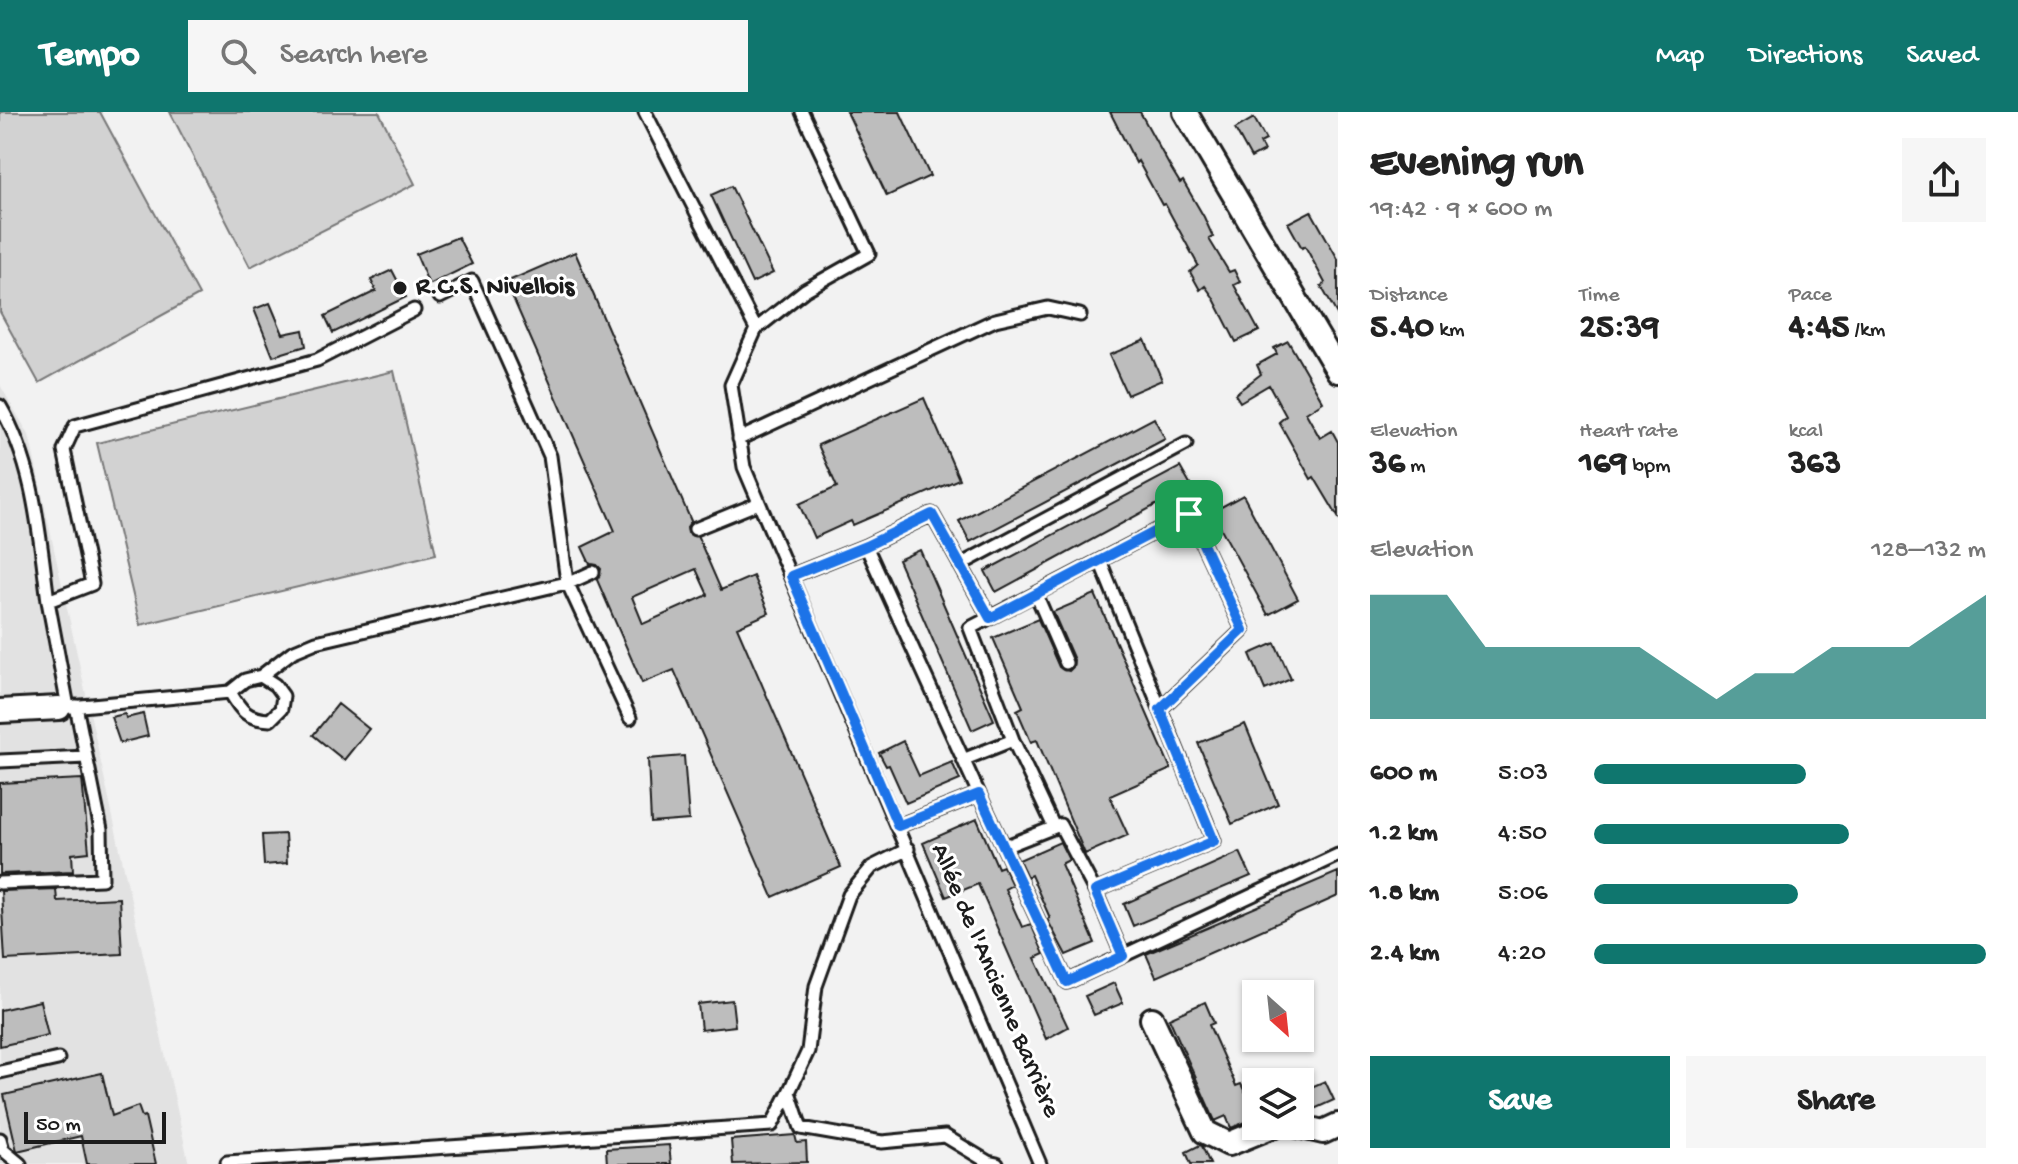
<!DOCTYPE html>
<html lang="en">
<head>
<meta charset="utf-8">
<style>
	:root { --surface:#fff; --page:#f6f6f6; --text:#222; --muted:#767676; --accent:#0f766e }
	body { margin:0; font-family:"Gochi Hand",sans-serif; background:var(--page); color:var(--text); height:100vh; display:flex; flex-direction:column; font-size:30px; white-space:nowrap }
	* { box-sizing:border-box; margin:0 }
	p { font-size:26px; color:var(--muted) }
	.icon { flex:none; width:44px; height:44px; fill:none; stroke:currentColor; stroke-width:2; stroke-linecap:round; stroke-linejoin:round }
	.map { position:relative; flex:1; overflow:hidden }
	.sheet { display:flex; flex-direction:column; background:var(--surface); width:680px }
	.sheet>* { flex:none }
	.needle { width:52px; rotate:153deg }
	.tools { position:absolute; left:1242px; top:868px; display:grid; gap:16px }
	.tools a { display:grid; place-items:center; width:72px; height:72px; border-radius:0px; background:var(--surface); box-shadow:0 2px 6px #0004; font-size:40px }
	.scale { position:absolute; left:24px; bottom:20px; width:142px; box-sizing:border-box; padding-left:8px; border:4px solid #1c1c1c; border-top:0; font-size:22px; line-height:28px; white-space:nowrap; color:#1c1c1c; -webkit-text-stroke:6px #fff; paint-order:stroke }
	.pin { position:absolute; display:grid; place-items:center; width:68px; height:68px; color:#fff; margin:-34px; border-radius:16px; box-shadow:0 4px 12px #0006 }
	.round { display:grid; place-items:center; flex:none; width:84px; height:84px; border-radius:0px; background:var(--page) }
	.overview { display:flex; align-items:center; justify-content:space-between; height:136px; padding:0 32px }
	h1 { font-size:44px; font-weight:700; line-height:60px }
	.metrics { display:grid; grid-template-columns:repeat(3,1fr); gap:12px; height:136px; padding:8px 32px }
	.metrics div { display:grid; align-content:center }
	.metrics b { font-size:34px; font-weight:700 }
	.metrics small { font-size:22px; font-weight:400 }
	.metrics p { font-size:22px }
	.chart { height:224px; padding:16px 32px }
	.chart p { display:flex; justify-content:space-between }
	.chart svg { width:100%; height:144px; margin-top:8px; fill:var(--accent); opacity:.7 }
	.button { display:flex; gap:16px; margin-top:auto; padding:16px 32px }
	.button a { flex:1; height:92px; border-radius:0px; background:var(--accent); color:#fff; font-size:32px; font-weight:700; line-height:92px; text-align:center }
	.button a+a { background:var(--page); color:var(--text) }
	ul { padding:0 32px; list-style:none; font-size:26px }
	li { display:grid; grid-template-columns:128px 96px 1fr; align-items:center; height:60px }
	li i { height:20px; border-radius:10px; background:var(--accent) }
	header { display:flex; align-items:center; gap:48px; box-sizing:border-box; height:112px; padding:0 40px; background:var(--accent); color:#fff }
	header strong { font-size:38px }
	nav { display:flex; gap:44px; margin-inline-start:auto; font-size:28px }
	.search { width:560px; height:72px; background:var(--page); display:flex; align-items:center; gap:20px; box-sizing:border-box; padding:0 28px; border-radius:0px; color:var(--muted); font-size:30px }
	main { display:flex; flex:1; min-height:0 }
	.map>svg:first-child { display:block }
	.built { fill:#e2e2e2 }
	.green { fill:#d2d2d2; stroke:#777; stroke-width:2 }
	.building { fill:#bdbdbd; stroke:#1c1c1c; stroke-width:2; fill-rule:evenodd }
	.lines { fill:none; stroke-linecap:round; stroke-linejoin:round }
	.lane-casing { stroke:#1c1c1c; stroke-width:17 }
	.street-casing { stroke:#1c1c1c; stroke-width:28 }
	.lane { stroke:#fff; stroke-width:11 }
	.street { stroke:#fff; stroke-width:22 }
	.route-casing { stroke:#fff; stroke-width:16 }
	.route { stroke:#1a73e8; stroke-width:10 }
	.poi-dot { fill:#1c1c1c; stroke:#fff; stroke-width:3 }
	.labels { text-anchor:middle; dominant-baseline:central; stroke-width:6; stroke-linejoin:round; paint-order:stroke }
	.poi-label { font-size:26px; font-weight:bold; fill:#1c1c1c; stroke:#fff; text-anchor:start }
	.street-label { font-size:26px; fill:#1c1c1c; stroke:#fff }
</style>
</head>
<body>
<header>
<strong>Tempo</strong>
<div class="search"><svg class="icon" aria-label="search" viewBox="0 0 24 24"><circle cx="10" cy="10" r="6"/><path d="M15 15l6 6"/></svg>Search here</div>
<nav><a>Map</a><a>Directions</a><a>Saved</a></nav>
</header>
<main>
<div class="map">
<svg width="1338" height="1052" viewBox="0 0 1338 1052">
	<rect width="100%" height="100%" fill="#f2f2f2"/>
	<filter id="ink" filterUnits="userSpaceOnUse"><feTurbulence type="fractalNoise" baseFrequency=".0125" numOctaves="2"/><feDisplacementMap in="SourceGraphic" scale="16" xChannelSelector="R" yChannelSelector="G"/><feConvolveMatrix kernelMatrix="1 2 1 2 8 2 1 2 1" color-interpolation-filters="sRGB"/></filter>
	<g filter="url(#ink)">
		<path class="built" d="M0,273L29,323L189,1052H0Z"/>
		<path class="green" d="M0,0H100L199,183L39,271L0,200Z
			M170,0H379L415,72L250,155Z
			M394,259L436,442L140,513L97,331Z"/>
		<path class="building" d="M847,0H900L930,64L887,84Z
			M1110,0H1140L1169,53L1180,71L1183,69L1204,105L1213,125L1209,127L1229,160L1234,158L1240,170L1234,173L1259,219L1236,230L1213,185L1205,174L1200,178L1190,160L1198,153L1165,92L1162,93L1138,49L1136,51Z
			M1254,6L1266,28L1260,31L1264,39L1251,46L1235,17Z
			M731,74L773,161L752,171L711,83Z
			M1311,99L1338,147V204L1321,174L1325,171L1305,134L1302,136L1288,111Z
			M458,125L472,152L429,173L416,142Z
			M575,140L691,409L687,415L688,421L698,425L721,478L753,464L769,501L737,515L841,755L773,785L674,558L642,571L597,468L601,457L597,453L590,452L582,435L615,419L506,170ZM696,457L708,483L643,512L632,485Z
			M392,158L406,185L333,221L325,204L376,179L371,168Z
			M270,191L283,222L303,218L306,234L273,244L254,197Z
			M1145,228L1162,268L1127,283L1109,243Z
			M1288,229L1323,290L1306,301L1320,326L1332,319L1338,330V405L1314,365L1311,367L1279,310L1286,304L1269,273L1240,290L1235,282L1261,262L1257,253L1277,242L1274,236Z
			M924,286L959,367L853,413L851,409L814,426L799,392L837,375L818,333Z
			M1154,306L1165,327L970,430L959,409Z
			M1180,355L1192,376L1162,392L1161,390L996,480L985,459Z
			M1243,383L1298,487L1268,503L1212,400Z
			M920,438L994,608L972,618L898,448Z
			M1095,482L1171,657L1110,684L1128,723L1085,742L1037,628L1031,630L1017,598L1023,595L993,526L1038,507L1059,555L1069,559L1073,555L1074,548L1053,500Z
			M1275,531L1291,567L1265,578L1250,542Z
			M338,592L369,617L344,648L313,623Z
			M125,602L126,606L143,602L148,624L120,631L111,605Z
			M1245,612L1278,692L1232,712L1198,631Z
			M903,629L919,664L952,650L960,668L906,691L889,653L886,654L879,641Z
			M684,644L689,708L651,711L648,647Z
			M82,667L89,740L72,742L73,759L0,762V671Z
			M977,707L998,756L1003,754L1012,773L1005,777L1022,815L1031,812L1044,842L1035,846L1068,915L1046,927L978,772L946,785L923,731Z
			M285,722L287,751L264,753L262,723Z
			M1060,730L1069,748L1061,752L1095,831L1066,843L1047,807L1050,806L1031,763L1027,765L1019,748Z
			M1240,740L1251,764L1133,814L1124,792Z
			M1338,760V784L1156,865L1146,842Z
			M56,777L57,789L119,786L122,842L5,848L1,779Z
			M1114,871L1123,891L1094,903L1085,884Z
			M732,888L735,914L701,918L698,892Z
			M40,889L48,923L0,934V898Z
			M1205,890L1214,911L1209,913L1236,974L1241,972L1250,990L1256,987V1006L1231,1016L1226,1004L1215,1009L1169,906Z
			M102,961L112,1004L138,994L142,1005L145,1004L156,1052H87L81,1024L17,1039L4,983Z
			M1325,969L1334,988L1312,998L1302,979Z
			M795,1023L797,1031L806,1030L807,1050L733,1052L731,1028Z
			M669,1033L671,1052H607L606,1037Z
			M1200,1033L1202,1034L1210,1052H1191L1186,1040Z"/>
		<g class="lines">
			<defs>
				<path id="lane" d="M645,0L756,217
					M802,0L869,142L805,178L756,217L731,273L744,355L1040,1052
					M440,185L472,169L550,344L567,470L630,606
					M0,294C35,354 39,422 48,489
					M739,327L995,208L1048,196L1080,203
					M695,417L759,391
					M1100,449L1214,729L1095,779L1123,844
					M960,453L1186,332
					M791,464L866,434
					M1036,482L1066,551
					M261,564L292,540L316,530L571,470L593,460
					M68,595L48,489L92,472L64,338L75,314L317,248L414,198
					M60,596L230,580L245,568L261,564L275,573L283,584L281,597L270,608C247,607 241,599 230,580
					M1013,628L1054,715
					M965,647L1013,628L970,516L1189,402L1243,518L1160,597
					M0,649L86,645
					M979,682L866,434L932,402L990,506
					M898,714L979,682L1067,870L1338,743
					M1004,735L1060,713L1095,779
					M908,737L872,755L849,783L816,874L808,939L789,980L801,1016L882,1030L945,1024L988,1050L997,1052
					M0,771L102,767L101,718L76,594
					M0,960L58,947
					M0,1027L3,1038L20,1052
					M227,1050L772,1013L789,980"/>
				<path id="street" d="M1185,0L1338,259
					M0,599L59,596
					M1152,907L1205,1020L1229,1032L1273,1014
					M1298,1014L1323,1020L1338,1013"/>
			</defs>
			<use href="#lane" class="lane-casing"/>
			<use href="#street" class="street-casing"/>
			<use href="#lane" class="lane"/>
			<use href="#street" class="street"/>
		</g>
	</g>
	<g class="lines" filter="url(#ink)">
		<defs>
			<path id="route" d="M932,402L990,506L1189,402L1243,518L1160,597L1214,729L1095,779L1123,844L1067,870L979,682L898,714L791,464L866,434Z"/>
		</defs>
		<use href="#route" class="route-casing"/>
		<use href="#route" class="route"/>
	</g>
	<circle class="poi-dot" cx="400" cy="176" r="8"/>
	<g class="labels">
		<g class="poi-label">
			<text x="416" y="176">R.C.S. Nivellois</text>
		</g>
		<g class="street-label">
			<text transform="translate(994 869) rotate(67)">Allée de l'Ancienne Barrière</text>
		</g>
	</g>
</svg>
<div class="tools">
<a><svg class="needle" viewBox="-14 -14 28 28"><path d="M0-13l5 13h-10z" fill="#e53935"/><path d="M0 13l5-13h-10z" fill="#767676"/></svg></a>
<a><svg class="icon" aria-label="layers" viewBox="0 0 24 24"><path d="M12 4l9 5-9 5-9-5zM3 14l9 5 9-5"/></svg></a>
</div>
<div class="scale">50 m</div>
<div class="pin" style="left:1189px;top:402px;background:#1e9e55"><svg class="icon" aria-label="arrive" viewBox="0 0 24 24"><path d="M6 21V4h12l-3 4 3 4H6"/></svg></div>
</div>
<section class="sheet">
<div class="overview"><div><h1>Evening run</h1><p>19:42 · 9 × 600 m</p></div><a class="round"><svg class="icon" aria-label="share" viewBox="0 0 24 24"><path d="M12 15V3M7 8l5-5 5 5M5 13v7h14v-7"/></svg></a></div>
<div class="metrics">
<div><p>Distance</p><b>5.40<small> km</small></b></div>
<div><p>Time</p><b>25:39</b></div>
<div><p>Pace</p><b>4:45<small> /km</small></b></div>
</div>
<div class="metrics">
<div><p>Elevation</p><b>36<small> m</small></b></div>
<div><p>Heart rate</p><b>169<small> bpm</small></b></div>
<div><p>kcal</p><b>363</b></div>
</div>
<div class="chart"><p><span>Elevation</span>128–132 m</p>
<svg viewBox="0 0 160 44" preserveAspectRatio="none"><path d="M0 44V6L10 6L20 6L30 22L40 22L50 22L60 22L70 22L80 30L90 38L100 30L110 30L120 22L130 22L140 22L150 14L160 6V44z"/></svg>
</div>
<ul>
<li><b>600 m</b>5:03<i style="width:54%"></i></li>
<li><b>1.2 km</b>4:50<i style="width:65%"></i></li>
<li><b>1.8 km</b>5:06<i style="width:52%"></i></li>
<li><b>2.4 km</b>4:20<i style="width:100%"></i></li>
</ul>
<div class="button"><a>Save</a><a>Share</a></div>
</section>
</main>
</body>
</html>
